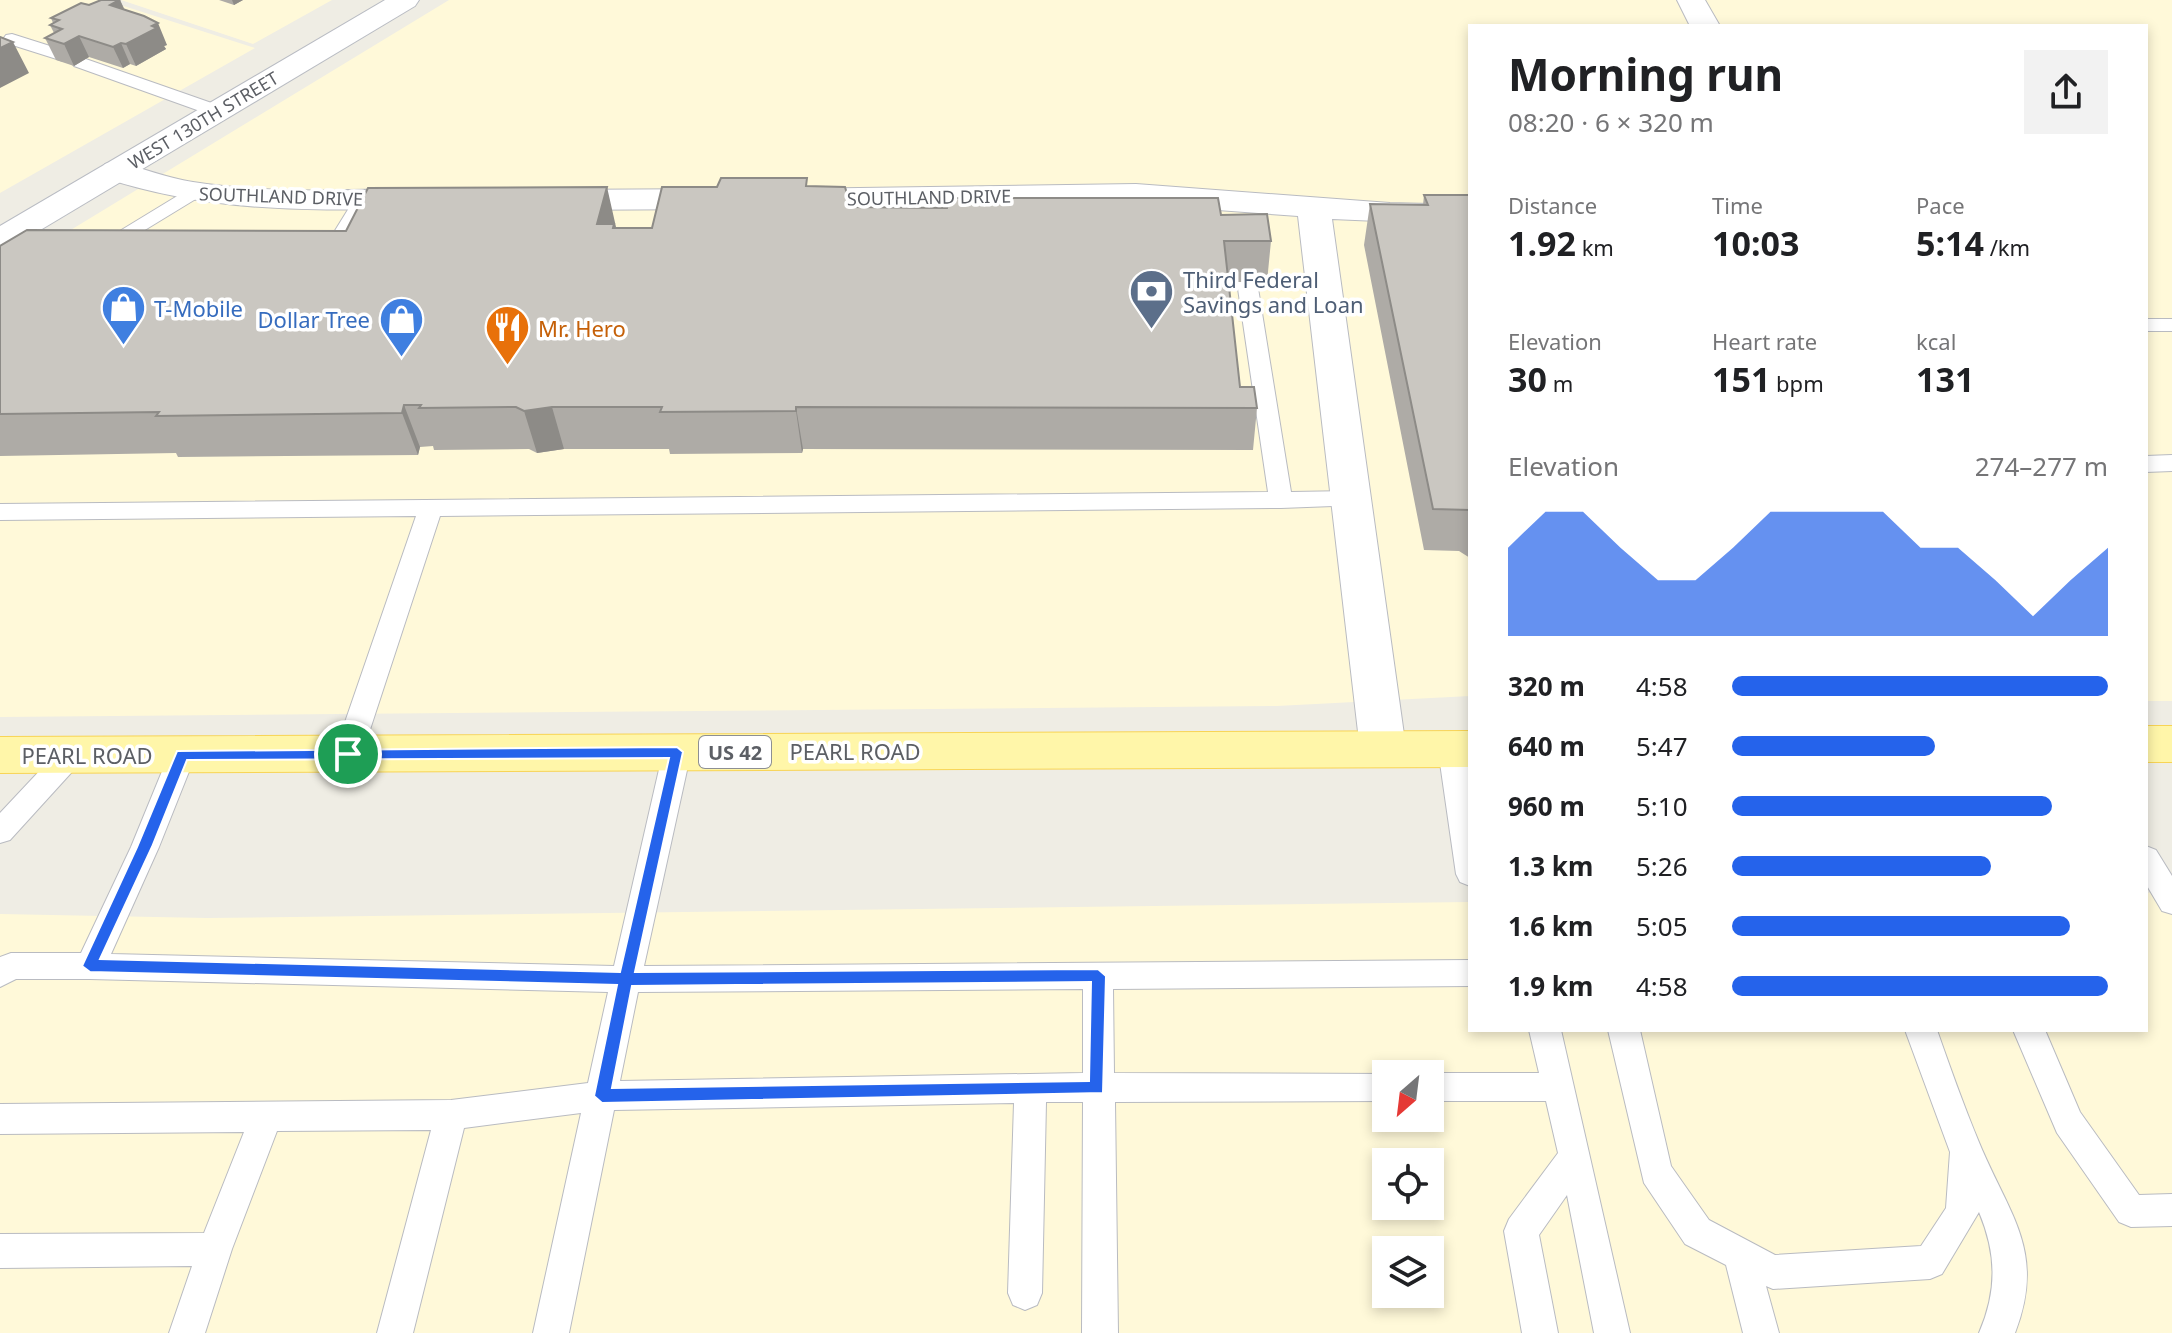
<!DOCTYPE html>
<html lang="en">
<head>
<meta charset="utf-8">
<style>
	:root { --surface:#fff; --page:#f2f2f2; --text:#202124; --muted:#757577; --accent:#2563eb }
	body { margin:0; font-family:"Noto Sans",sans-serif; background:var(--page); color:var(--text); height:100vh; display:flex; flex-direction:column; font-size:30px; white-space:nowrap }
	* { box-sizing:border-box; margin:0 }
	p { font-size:26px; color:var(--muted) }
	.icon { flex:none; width:44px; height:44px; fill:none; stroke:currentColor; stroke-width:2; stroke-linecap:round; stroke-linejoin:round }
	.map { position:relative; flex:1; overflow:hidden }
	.panel { position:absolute; left:1468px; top:24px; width:680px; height:1008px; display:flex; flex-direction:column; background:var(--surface); border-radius:0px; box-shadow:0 4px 12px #0003 }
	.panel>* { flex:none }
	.needle { width:52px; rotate:208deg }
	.tools { position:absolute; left:1372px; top:1060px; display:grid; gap:16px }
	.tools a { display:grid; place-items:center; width:72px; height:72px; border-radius:0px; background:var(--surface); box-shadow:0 4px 12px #0003; font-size:40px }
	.pin { position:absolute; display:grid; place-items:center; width:68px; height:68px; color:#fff; margin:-34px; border:4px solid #fff; border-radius:50%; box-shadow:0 2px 8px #0007 }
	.round { display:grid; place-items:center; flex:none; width:84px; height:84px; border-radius:0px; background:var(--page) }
	.summary { display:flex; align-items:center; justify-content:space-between; height:136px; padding:0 40px }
	h1 { font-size:44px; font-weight:700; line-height:60px }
	.figures { display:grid; grid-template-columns:repeat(3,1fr); gap:12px; height:136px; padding:8px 40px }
	.figures div { display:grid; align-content:center }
	.figures b { font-size:34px; font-weight:700 }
	.figures small { font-size:22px; font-weight:400 }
	.figures p { font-size:22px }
	.chart { height:224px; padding:16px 40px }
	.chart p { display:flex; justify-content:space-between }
	.chart svg { width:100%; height:144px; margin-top:8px; fill:var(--accent); opacity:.7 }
	ul { padding:0 40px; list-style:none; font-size:26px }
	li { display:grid; grid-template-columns:128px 96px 1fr; align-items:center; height:60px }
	li i { height:20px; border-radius:10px; background:var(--accent) }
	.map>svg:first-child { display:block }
	.commercial { fill:#fff9d9; fill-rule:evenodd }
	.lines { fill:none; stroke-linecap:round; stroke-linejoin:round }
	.service-casing { stroke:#b9bbc1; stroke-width:2 }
	.minor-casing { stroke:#b9bbc1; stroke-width:2 }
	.secondary-casing { stroke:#b9bcc3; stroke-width:2 }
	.primary-casing { stroke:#f8d455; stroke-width:2 }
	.service { fill:#fff; fill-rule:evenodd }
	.minor { fill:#fff; fill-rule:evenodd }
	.secondary { fill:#fff; fill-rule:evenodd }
	.primary { fill:#fff6a9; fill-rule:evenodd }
	.wall { fill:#aeaba6 }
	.shaded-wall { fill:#8d8b87 }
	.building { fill:#cac7c1; stroke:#8d8b87; stroke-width:2 }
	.route { fill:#2563eb; stroke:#fff; stroke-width:2; fill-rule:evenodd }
	.labels { text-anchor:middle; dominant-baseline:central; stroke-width:7; stroke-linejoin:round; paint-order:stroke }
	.far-street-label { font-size:18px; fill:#5c5f65; stroke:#fff }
	.shield { fill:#fff; stroke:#8d8f93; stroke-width:2 }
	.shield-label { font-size:20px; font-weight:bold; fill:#5c5f65 }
	.service-label { font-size:22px; fill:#4e5e75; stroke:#fff; text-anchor:start }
	.shop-label { font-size:22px; fill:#366cbe; stroke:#fff; text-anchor:start }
	.food-label { font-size:22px; fill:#c56008; stroke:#fff; text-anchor:start }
	.street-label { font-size:22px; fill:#5c5f65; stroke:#fff }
</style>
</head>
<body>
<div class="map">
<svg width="2172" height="1333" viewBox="0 0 2172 1333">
	<rect width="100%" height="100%" fill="#efede4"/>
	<path class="commercial" d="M0,0H105L255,48L0,193Z
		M121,0H332L253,44Z
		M449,0H2172V701H2146V26H1470V696L1277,706L0,717V273Z
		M2172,892V1333H0V914L207,918L1470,902V1030H2146V893ZM1386,1074H1430V1118H1386ZM1386,1162H1430V1206H1386ZM1386,1250H1430V1294H1386Z"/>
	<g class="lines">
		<defs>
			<path id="service" d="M12,34L69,52L72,56L63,61L6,43L3,39L6,35Z
				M80,57L223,107L226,111L217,116L211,115L74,66L71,62L74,58Z
				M192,187L202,193L199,197L135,236L139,241L136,245L115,246L105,240Z
				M364,193L374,199L344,247H309L306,243L309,239L331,237L357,195Z
				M1247,276L1257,282L1291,492L1351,491L1359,493L1363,499L1359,505L1281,508L440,516L362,754L358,761L348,765L338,761L334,754L416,516L0,520V504L1268,492L1237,282Z
				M2146,319H2172V331H2146Z
				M2172,455V471L2146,472V456Z
				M1452,738L1462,742C1478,771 1470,850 1470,886L1460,882L1456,874L1438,749L1442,742Z
				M677,741L687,745L691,752L644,966L1470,960V986L1113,989L1114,1073L1390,1074H1386V1101L1115,1102L1118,1333H1082L1083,1102H1046L1042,1293L1037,1305L1025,1310L1013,1305L1008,1293L1014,1103L614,1110L569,1333H533L581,1113L464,1128L413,1333H377L431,1130L277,1131L232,1249L205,1333H169L192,1266L0,1268V1234L204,1233L244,1132L0,1134V1104L451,1100L588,1083L608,992L90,979H16L0,987V957L11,953H81L131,847L172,747L182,743L192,747L196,754L159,847L111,954L614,966L663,752L667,745ZM1083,989V1073L620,1081L638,992Z
				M71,744L81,748L85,755L81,762L10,840L0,843V813L61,748Z
				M2146,846L2156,850L2172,876V914L2162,911L2146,884Z
				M1529,1030H1561L1630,1333H1594L1567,1195L1539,1235L1558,1333H1522L1504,1231L1509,1219L1558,1153L1546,1101H1430V1074H1426L1430,1073H1539Z
				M1608,1030H1640L1671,1166L1709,1220L1775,1255L1921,1246L1946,1208L1950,1152L1905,1030H1937C1950,1067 1963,1104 1978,1140C2008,1214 2047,1250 2015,1333H1979C1997,1291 1997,1255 1979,1212L1942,1274L1930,1279L1773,1289L1766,1286L1779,1333H1743L1726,1265L1685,1244L1644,1183Z
				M2013,1030H2045L2080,1112L2139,1195L2172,1194V1226L2131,1227L2119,1222L2057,1133Z"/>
			<path id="minor" d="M1677,0H1705L1720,26H1690Z
				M116,161C142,168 167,178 193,182C268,194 344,190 420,189L432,192L437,199L432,206L420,209C310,210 211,213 105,178L100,171L105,164Z
				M1136,184L1390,203L1470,205V225L1332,219L1406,749L1399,762L1383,767L1367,762L1360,749L1298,216L1136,204L789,209L777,206L772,199L777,192L789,189Z
				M720,189L732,192L737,199L732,206L720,209L549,210L537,207L532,200L537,193L549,190Z"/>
			<path id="secondary" d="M385,0H419L415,6L12,247L0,250V226Z"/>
			<path id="primary" d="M2146,726H2172V762H2146Z
				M1470,731V767L0,773V737Z"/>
		</defs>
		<use href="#service" class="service-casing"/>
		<use href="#minor" class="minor-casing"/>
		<use href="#secondary" class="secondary-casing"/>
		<use href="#primary" class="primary-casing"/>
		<use href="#service" class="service"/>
		<use href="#minor" class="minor"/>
		<use href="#secondary" class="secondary"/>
		<use href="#primary" class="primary"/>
	</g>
	<path class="wall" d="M101,0H120L125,10L167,45L164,46L166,49L136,66L130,64L123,68L89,57L74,66L56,60L45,38L54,33L50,25L53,23L51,18Z
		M219,0H243L234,5Z
		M809,186L851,207L1221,215L1271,241L1267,282H1228L1240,387L1257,408L1253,450L803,449L802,453L670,454L669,449H564L537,453L529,449L434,450L433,446L420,447L418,455L178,457L176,453L0,456V246L346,231L616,227L652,228L717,187Z
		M1424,195H1470V558L1459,551L1424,550L1364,245L1370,204L1423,205Z"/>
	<path class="shaded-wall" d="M119,0H120L129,21L110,5Z
		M232,0H243L234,5Z
		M158,23L167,45L164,46L166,49L136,66L126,44Z
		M79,36L89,57L74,66L64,44Z
		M13,42L29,73L0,88V48Z
		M121,43L130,64L123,68L113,47Z
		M607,187L616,227V230L597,224Z
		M404,405L420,447L418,455L402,413Z
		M552,407L564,449L537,453L524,411Z
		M796,407L803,449L802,453L796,411Z"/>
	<path class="building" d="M101,0H119L110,5L144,16L158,23L152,26L157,28L126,44L121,43L113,47L79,36L64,44L45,38L62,29L50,25L59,20L51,18L81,3L89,5Z
		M0,37L13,42L0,48Z
		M721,178H807L806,186L845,187L851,207L947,208L949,198H1218L1221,215L1267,214L1271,241H1224L1240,387H1254L1257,408L796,407V411L660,412L662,407H552L524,411L516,407L419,408L421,405H404L402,413L156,416L159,412L0,414V246L27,230L346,231L368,188L607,187L597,224H614L613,228H652L662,187H717Z
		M1424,195H1470V510L1433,509L1370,204L1428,205Z"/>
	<path class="route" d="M677,747L683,752L635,972L1098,969L1106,976L1103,1093L602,1103L594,1096L617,985L90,972L82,966L137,847L177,751ZM669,758L620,972L100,959L152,847L187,760ZM1091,982L1089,1081L612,1088L632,986Z"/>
	<defs>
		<symbol id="bank-pin" viewBox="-11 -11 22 30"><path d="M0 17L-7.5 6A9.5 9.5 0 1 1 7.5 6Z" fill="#5c6f8a" stroke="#fff"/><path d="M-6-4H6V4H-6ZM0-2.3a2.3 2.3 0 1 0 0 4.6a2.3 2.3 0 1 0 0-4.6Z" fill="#fff"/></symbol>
		<symbol id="shop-pin" viewBox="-11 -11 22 30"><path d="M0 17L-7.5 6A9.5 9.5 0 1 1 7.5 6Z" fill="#3f7fe0" stroke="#fff"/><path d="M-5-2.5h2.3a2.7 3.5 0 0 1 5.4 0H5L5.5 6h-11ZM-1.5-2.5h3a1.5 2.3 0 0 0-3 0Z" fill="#fff"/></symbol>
		<symbol id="restaurant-pin" viewBox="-11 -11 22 30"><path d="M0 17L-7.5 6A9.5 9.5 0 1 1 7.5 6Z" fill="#e8710a" stroke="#fff"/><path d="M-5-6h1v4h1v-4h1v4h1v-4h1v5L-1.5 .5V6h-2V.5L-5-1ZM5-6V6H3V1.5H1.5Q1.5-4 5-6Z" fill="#fff"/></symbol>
	</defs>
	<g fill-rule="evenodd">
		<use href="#bank-pin" x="1126" y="266" width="51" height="69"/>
		<use href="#shop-pin" x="98" y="282" width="51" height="69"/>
		<use href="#shop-pin" x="376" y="294" width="51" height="69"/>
		<use href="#restaurant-pin" x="482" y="302" width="51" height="69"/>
	</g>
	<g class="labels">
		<g class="far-street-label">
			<text transform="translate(203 120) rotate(-31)">WEST 130TH STREET</text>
			<text transform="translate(281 196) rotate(2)">SOUTHLAND DRIVE</text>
			<text transform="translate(929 197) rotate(-1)">SOUTHLAND DRIVE</text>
		</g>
		<rect class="shield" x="699" y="736" width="72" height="32" rx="6"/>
		<g class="shield-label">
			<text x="735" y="752">US 42</text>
		</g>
		<g class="service-label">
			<text x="1183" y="279">Third Federal<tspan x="1183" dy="25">Savings and Loan</tspan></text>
		</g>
		<g class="shop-label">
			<text x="154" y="308">T-Mobile</text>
			<text x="370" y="319" text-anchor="end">Dollar Tree</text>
		</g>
		<g class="food-label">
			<text x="538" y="328">Mr. Hero</text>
		</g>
		<g class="street-label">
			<text x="855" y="751">PEARL ROAD</text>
			<text x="87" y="755">PEARL ROAD</text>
		</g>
	</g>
</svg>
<div class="tools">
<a><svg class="needle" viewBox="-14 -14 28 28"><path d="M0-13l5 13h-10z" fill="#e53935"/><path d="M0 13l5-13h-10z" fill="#757577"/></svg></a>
<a><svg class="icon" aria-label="locate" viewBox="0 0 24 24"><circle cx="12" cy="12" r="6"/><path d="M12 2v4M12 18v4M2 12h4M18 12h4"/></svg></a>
<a><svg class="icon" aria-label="layers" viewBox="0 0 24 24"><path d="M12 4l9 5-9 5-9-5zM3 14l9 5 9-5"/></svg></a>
</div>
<div class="pin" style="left:348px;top:754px;background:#1e9e55"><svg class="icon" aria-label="arrive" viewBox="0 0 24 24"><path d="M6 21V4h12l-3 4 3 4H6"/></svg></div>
<section class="panel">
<div class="summary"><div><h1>Morning run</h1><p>08:20 · 6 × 320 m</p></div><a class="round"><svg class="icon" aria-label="share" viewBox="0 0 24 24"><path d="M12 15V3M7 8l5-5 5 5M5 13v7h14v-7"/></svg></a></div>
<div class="figures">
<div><p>Distance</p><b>1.92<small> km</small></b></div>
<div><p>Time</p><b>10:03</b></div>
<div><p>Pace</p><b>5:14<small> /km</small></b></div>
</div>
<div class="figures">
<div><p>Elevation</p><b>30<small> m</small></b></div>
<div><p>Heart rate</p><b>151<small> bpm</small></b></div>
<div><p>kcal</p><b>131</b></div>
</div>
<div class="chart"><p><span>Elevation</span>274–277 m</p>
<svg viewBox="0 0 160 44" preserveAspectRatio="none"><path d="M0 44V17L10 6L20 6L30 17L40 27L50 27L60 17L70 6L80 6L90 6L100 6L110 17L120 17L130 27L140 38L150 27L160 17V44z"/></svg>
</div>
<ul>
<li><b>320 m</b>4:58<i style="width:100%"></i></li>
<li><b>640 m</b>5:47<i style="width:54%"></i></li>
<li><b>960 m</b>5:10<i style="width:85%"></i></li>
<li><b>1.3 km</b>5:26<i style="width:69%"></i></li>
<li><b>1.6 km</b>5:05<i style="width:90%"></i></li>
<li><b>1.9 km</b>4:58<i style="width:100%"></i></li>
</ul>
</section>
</div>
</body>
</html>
